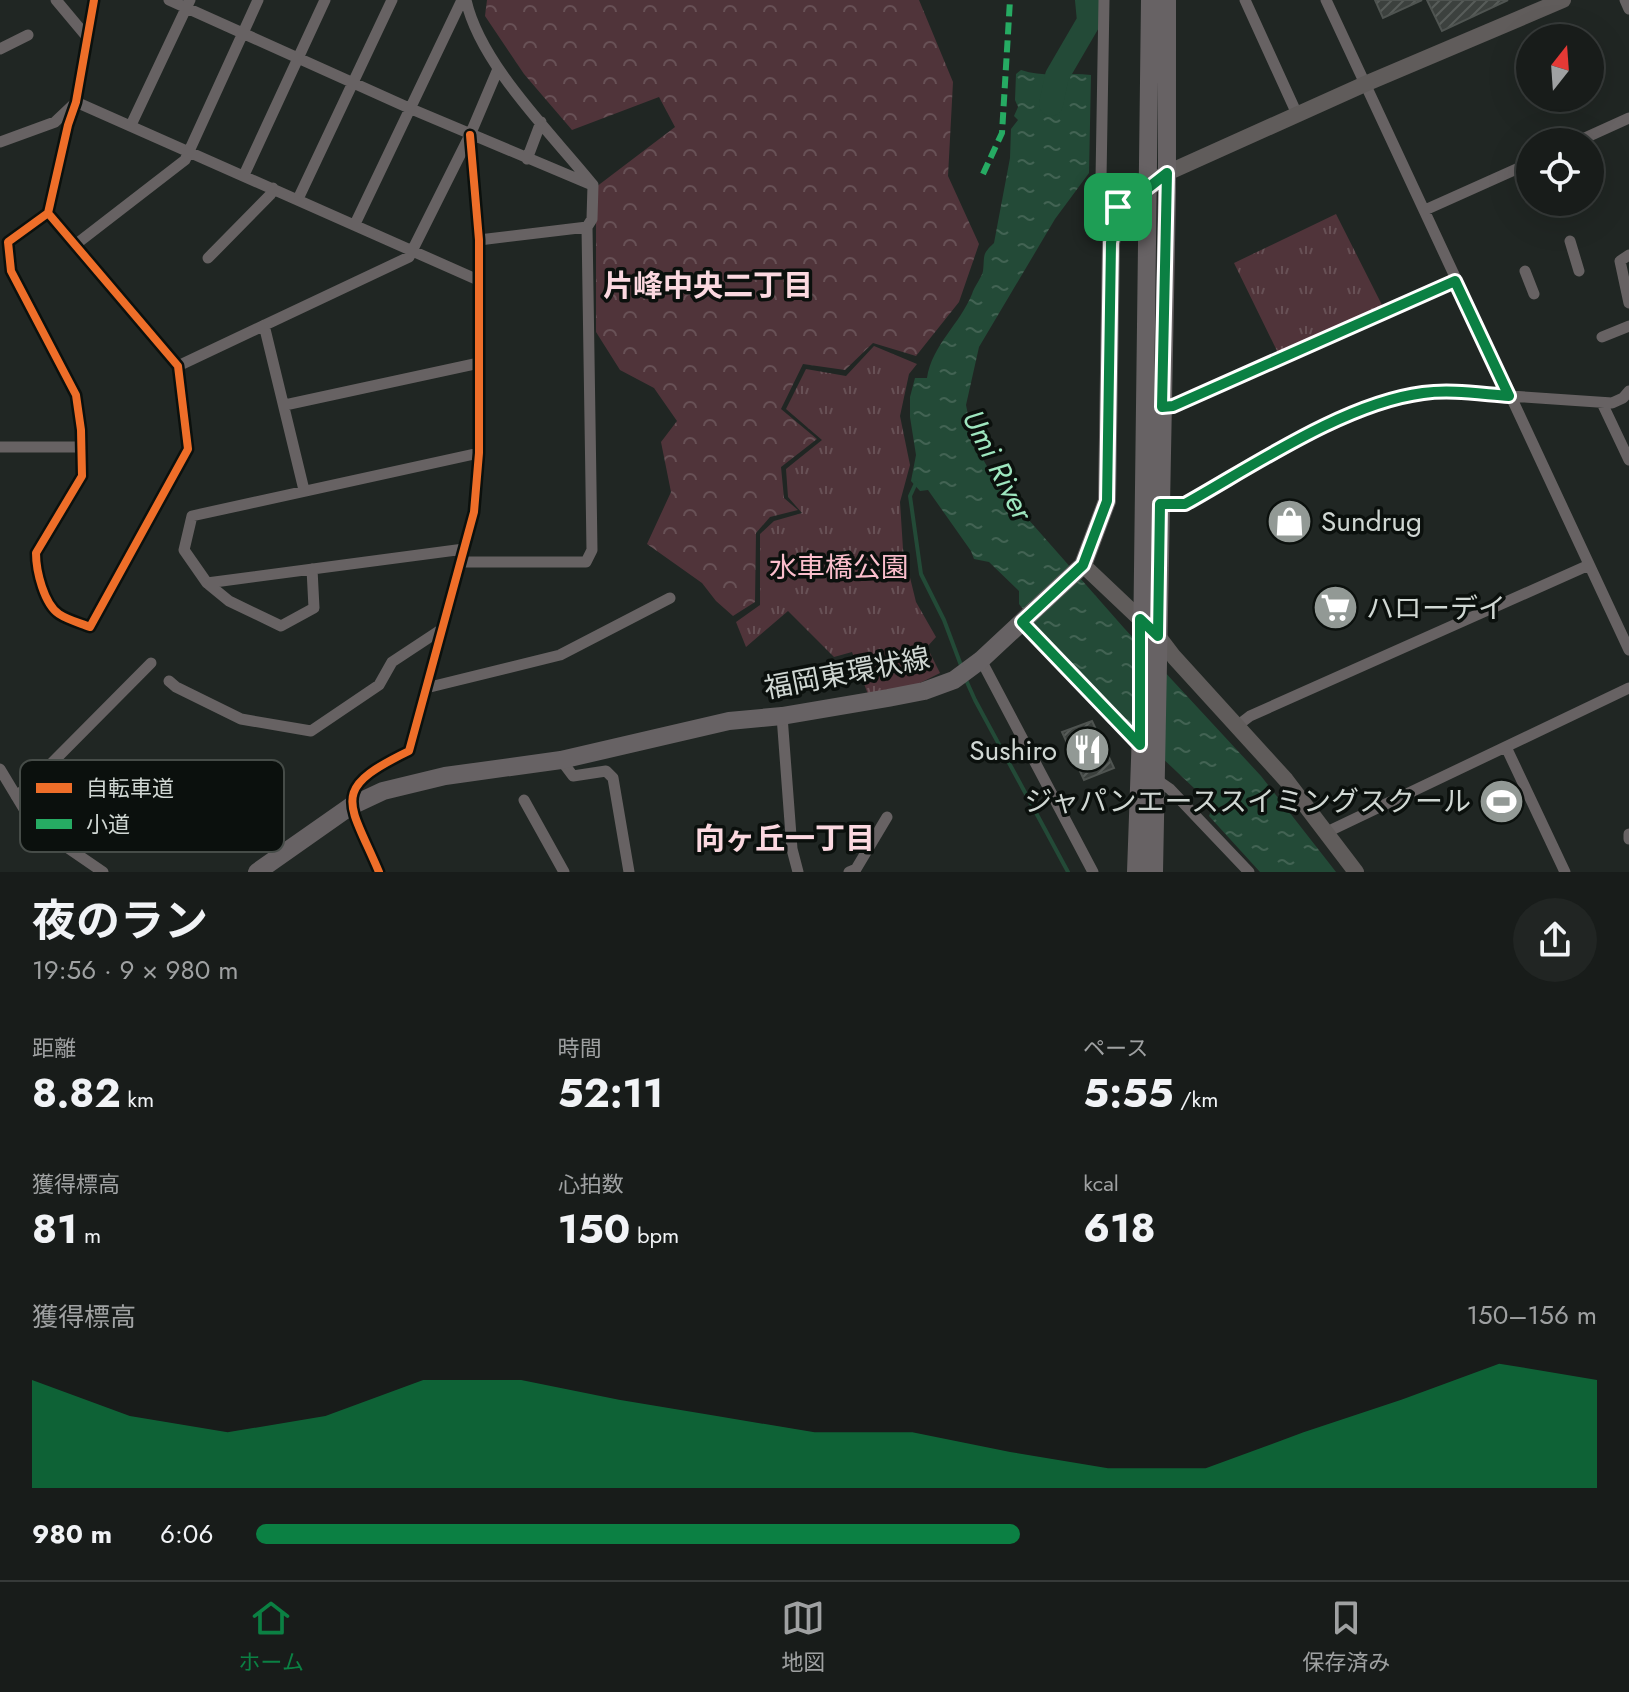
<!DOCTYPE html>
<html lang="ja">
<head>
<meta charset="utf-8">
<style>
	:root { --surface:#181c1a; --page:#212523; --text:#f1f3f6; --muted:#9fa1a2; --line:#363a39; --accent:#0b8043 }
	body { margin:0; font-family:Jost,"Noto Sans JP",sans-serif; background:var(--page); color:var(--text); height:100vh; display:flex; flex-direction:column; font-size:30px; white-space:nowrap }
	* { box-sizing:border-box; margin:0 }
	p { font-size:26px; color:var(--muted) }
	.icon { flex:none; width:44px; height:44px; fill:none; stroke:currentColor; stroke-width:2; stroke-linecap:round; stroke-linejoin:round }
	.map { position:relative; height:872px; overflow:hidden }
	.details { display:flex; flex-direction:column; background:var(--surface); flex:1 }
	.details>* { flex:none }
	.needle { width:52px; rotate:17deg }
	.buttons { position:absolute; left:1516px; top:24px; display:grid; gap:16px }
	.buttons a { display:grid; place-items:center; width:88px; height:88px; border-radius:50%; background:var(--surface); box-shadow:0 8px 32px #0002,0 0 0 2px var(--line); font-size:40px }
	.pin { position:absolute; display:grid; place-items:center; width:68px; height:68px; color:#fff; margin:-34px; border-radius:16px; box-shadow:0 4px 12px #0006 }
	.round { display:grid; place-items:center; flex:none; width:84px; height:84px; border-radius:42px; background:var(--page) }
	.head { display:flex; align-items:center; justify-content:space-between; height:136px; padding:0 32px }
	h1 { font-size:44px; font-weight:700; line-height:60px }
	.figures { display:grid; grid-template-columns:repeat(3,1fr); gap:12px; height:136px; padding:8px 32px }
	.figures div { display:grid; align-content:center }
	.figures b { font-size:40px; font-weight:700 }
	.figures small { font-size:22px; font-weight:400 }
	.figures p { font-size:22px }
	.chart { height:224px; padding:16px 32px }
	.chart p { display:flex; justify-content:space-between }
	.chart svg { width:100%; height:144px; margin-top:8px; fill:var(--accent); opacity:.7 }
	ul { padding:0 32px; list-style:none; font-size:26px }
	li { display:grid; grid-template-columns:128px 96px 1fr; align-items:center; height:60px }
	li i { height:20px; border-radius:10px; background:var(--accent) }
	.menu { display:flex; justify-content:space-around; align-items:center; height:112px; border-top:2px solid var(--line); background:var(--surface); font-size:22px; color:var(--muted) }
	.menu a { display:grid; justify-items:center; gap:4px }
	.menu .selected { color:var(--accent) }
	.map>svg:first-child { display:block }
	.grass { fill:url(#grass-tufts) }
	.forest { fill:url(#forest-crowns) }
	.water { fill:url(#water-ripples) }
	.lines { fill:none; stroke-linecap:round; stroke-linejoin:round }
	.stream { stroke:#234a37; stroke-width:4 }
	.river { stroke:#234a37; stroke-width:24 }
	.building { fill:url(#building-hatch); stroke:#4f5451; stroke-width:2 }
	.street { stroke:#676263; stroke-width:11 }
	.secondary { stroke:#605c5b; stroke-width:16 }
	.primary { stroke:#676264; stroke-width:18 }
	.quiet { stroke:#26ab63; stroke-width:6; stroke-dasharray:12 6; stroke-linecap:butt }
	.cycleway-casing { stroke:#0b100d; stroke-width:13 }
	.cycleway { stroke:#ee6e29; stroke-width:8 }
	.route-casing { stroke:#fff; stroke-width:16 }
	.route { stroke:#0b8043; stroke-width:10 }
	.labels { text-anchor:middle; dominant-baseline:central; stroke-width:7; stroke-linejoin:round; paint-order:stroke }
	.poi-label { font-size:28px; fill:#d0d7d3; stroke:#0b100d; text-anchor:start }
	.park-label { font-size:28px; fill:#fbbecc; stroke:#0b100d }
	.street-label { font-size:28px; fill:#d0d7d3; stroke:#0b100d }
	.neighbourhood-label { font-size:30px; font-weight:bold; fill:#fbd8e0; stroke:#0b100d }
	.water-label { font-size:30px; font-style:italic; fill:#9ee6bf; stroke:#0b100d }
	.key { fill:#0b100d; stroke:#464c48; stroke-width:2 }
	.key-label { font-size:22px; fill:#d0d7d3 }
</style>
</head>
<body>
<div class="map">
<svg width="1629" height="872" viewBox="0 0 1629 872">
	<defs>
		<pattern id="grass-tufts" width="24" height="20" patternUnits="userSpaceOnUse" patternTransform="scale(2)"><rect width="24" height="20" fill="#50343a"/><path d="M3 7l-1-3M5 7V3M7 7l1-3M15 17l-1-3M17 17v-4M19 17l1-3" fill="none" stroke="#685156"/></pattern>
		<pattern id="forest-crowns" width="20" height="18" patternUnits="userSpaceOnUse" patternTransform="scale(2)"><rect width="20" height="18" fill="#50343a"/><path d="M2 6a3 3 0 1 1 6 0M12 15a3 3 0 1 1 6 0" fill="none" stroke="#685156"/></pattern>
		<pattern id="water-ripples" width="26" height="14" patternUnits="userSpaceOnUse" patternTransform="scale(2)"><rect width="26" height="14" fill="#234a37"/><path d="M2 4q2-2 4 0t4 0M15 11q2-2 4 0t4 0" fill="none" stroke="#426353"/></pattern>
		<pattern id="building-hatch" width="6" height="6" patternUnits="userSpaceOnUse" patternTransform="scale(2)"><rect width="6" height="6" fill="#3c413e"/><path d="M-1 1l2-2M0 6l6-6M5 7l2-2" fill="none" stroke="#575c59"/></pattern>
	</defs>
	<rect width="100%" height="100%" fill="#202623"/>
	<path class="grass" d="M1336,214L1383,307L1279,355L1234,263Z
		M874,346L917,364L909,374L900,416L910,465L900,502L903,549L916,602L936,637L927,647L940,673L916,685L869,697L852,652L834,657L788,611L746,647L736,622L760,605V534L774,521L802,513L788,497L786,469L822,440L786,409L806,369L846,376Z"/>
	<path class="forest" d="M487,0H919L953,82L948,176L979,244L959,302L916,356L873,343L845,370L803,364L781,409L817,439L781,467L784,498L798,510L770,517L756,533L755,602L733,616L716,601L702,583L647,544L671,492L661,442L677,421L654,388L620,370L596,332V187L675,127L659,97L572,130L524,74L485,16Z"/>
	<path class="water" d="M1021,70C1044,78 1067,72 1091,75L1089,173L1055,219L979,347L966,405L974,444L998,485L1124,628L1261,776L1336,872H1260L1209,816L1213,806L1122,720L1036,625L1019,604V591L989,562L974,559L971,551L928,490L920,491L911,481L916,455L910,417V397L915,378H927C932,345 960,324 972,294C974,287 982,277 983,271C985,256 981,255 994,243L1010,158L1011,129L1018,120L1014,116L1018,107L1015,100L1016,74Z"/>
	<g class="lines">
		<path class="stream" d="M916,483L910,496L921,574L944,620L962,668
			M966,680L975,700L1068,872"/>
		<path class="river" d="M1051,104L1057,76L1089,21L1087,0"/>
	</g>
	<path class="building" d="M1375,0H1422L1383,18Z
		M1427,0H1508L1442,31Z
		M1092,721L1114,768L1084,780L1062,732Z"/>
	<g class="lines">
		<path class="street" d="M56,0L87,37
			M169,0L409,108L592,185
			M1104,0L1101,179L1118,207
			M1245,0L1297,114
			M1326,0L1629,650
			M1625,0L1629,9
			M0,49L28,35
			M76,102L478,280
			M131,125L190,0
			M0,142L55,122L73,105
			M1576,142L1629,118
			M527,159L541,122
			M244,175L325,0
			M298,199L392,0
			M1425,210L1530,163
			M48,213L178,366L188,449L90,627C80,623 68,620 59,614C44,604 36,571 36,553L82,476L81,430L76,395L11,271L8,242L48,213L68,125L76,102L94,0
			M355,224L462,0
			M479,240L587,227
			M1570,241L1579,271
			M75,245L185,160L258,0
			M1629,255L1620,261L1629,303
			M208,258L270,195L273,188
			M1525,271L1534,294
			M264,325L304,490
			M1602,337L1629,326
			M178,366L409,257L470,135L498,69
			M1602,403L1629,460
			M285,405L479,363
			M1162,407L1173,406L1455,281
			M0,447H79
			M1160,504H1185L1348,414L1396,399L1424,393H1466L1612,403L1623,398L1629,391
			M464,549L207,583L184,550L192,516L479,453
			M461,562H586L592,550L587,227L592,219L593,185C552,134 480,64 466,0
			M207,583L229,601L281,626L314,608L312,569
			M1022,622L1140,744
			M981,660L1093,872
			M169,681L176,687L241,719L311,731L379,685L392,662L442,629
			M426,688L560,655L670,598
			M782,716L792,849L798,872
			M1237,726L1250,716L1589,565
			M1506,747L1565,872
			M561,760L573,776L606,771L613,778L629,872
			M0,769L33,824L103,872
			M1157,780L1170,789L1249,872
			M16,796L29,786L151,663
			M524,800L564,872
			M1327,832L1629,688
			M1629,834V839
			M379,872C349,801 328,790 409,751L474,512L479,453V240L470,135
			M849,872L856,869L887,817"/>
		<path class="secondary" d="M1167,173L1365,84L1563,0
			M1083,565L1158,636L1174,657L1286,780L1356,872"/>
		<path class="primary" d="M257,872L351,806L383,791L445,776L561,760L729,721L782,716L888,698L924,691L954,680L981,660L1083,565L1107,501L1111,243L1118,207L1128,197L1148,188L1167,173
			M1136,872L1141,732L1150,0
			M1154,872L1167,192V0"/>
		<path class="quiet" d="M983,174L1002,133L1010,0"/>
		<defs>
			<path id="cycleway" d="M48,213L178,366L188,449L90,627C80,623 68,620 59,614C44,604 36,571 36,553L82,476L81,430L76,395L11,271L8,242L48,213L68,125L76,102L94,0
				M379,872C349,801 328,790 409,751L474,512L479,453V240L470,135"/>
		</defs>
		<use href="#cycleway" class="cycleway-casing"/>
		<use href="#cycleway" class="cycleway"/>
	</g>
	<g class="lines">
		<defs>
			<path id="route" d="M1167,173L1162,407L1173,406L1455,281L1509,396C1481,394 1451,389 1423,393C1345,403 1253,466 1185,504H1160L1158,636L1140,619V745L1022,622L1083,565L1107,501L1111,243L1118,207L1128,197L1148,188Z"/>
		</defs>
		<use href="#route" class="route-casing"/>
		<use href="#route" class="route"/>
	</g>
	<defs>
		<symbol id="shop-disc" viewBox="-11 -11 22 22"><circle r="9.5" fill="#929995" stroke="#0b100d"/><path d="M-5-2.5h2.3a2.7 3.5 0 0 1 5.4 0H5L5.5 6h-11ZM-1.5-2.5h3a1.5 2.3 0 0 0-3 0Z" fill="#fff"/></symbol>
		<symbol id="supermarket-disc" viewBox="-11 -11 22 22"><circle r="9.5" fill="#929995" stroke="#0b100d"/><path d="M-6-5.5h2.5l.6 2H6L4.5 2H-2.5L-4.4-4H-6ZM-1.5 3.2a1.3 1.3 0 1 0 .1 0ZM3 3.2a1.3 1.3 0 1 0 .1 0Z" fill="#fff"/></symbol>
		<symbol id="restaurant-disc" viewBox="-11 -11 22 22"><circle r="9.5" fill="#929995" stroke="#0b100d"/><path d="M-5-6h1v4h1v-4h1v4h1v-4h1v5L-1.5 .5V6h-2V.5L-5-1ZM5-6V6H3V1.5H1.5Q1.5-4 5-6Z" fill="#fff"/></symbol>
		<symbol id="stadium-disc" viewBox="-11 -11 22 22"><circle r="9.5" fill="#929995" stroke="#0b100d"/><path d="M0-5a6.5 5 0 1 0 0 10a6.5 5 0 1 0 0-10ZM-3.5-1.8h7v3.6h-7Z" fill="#fff"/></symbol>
	</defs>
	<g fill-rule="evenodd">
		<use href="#shop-disc" x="1264" y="496" width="51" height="51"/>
		<use href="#supermarket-disc" x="1310" y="582" width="51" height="51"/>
		<use href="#restaurant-disc" x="1062" y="724" width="51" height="51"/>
		<use href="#stadium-disc" x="1476" y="776" width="51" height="51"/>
	</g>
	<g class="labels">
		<g class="poi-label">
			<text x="1321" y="521">Sundrug</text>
			<text x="1366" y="608">ハローデイ</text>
			<text x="1057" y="750" text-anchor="end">Sushiro</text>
			<text x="1471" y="801" text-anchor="end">ジャパンエーススイミングスクール</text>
		</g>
		<g class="park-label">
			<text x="839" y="567">水車橋公園</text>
		</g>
		<g class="street-label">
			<text transform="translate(847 673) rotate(-11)">福岡東環状線</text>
		</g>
		<g class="neighbourhood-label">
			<text x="708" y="285">片峰中央二丁目</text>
			<text x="785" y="838">向ヶ丘一丁目</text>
		</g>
		<g class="water-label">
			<text transform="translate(998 465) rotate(63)">Umi River</text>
		</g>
	</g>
	<rect x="20" y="760" width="264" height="92" rx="12" class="key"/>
	<rect x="36" y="783" width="36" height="10" fill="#ee6e29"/>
	<rect x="36" y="819" width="36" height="10" fill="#26ab63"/>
	<g class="key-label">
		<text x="86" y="796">自転車道</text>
		<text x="86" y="832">小道</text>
	</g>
</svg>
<div class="buttons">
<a><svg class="needle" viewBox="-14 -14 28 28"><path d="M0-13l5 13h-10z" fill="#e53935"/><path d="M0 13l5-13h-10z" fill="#9fa1a2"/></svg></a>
<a><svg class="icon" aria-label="locate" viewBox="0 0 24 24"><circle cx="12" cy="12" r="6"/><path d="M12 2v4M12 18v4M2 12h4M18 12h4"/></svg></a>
</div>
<div class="pin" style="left:1118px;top:207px;background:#1e9e55"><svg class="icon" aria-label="arrive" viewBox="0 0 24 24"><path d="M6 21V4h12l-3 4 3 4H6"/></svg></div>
</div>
<section class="details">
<div class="head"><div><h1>夜のラン</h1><p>19:56 · 9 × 980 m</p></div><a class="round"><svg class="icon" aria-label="share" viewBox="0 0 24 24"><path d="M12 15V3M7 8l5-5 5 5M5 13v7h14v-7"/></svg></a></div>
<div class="figures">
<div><p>距離</p><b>8.82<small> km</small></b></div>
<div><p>時間</p><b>52:11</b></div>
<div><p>ペース</p><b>5:55<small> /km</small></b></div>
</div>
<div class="figures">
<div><p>獲得標高</p><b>81<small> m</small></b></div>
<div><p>心拍数</p><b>150<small> bpm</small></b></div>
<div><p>kcal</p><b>618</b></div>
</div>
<div class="chart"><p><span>獲得標高</span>150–156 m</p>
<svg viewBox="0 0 160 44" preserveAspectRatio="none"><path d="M0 44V11L10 22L20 27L30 22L40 11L50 11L60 17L70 22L80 27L90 27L100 33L110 38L120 38L130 27L140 17L150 6L160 11V44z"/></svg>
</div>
<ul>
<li><b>980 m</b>6:06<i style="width:57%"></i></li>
</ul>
</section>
<nav class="menu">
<a class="selected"><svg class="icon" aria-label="home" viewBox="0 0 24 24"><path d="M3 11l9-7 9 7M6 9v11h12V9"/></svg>ホーム</a>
<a><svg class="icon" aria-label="map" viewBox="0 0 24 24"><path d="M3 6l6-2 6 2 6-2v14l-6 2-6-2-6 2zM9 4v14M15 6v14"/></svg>地図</a>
<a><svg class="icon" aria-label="saved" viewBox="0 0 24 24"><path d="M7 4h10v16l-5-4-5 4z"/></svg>保存済み</a>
</nav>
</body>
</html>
